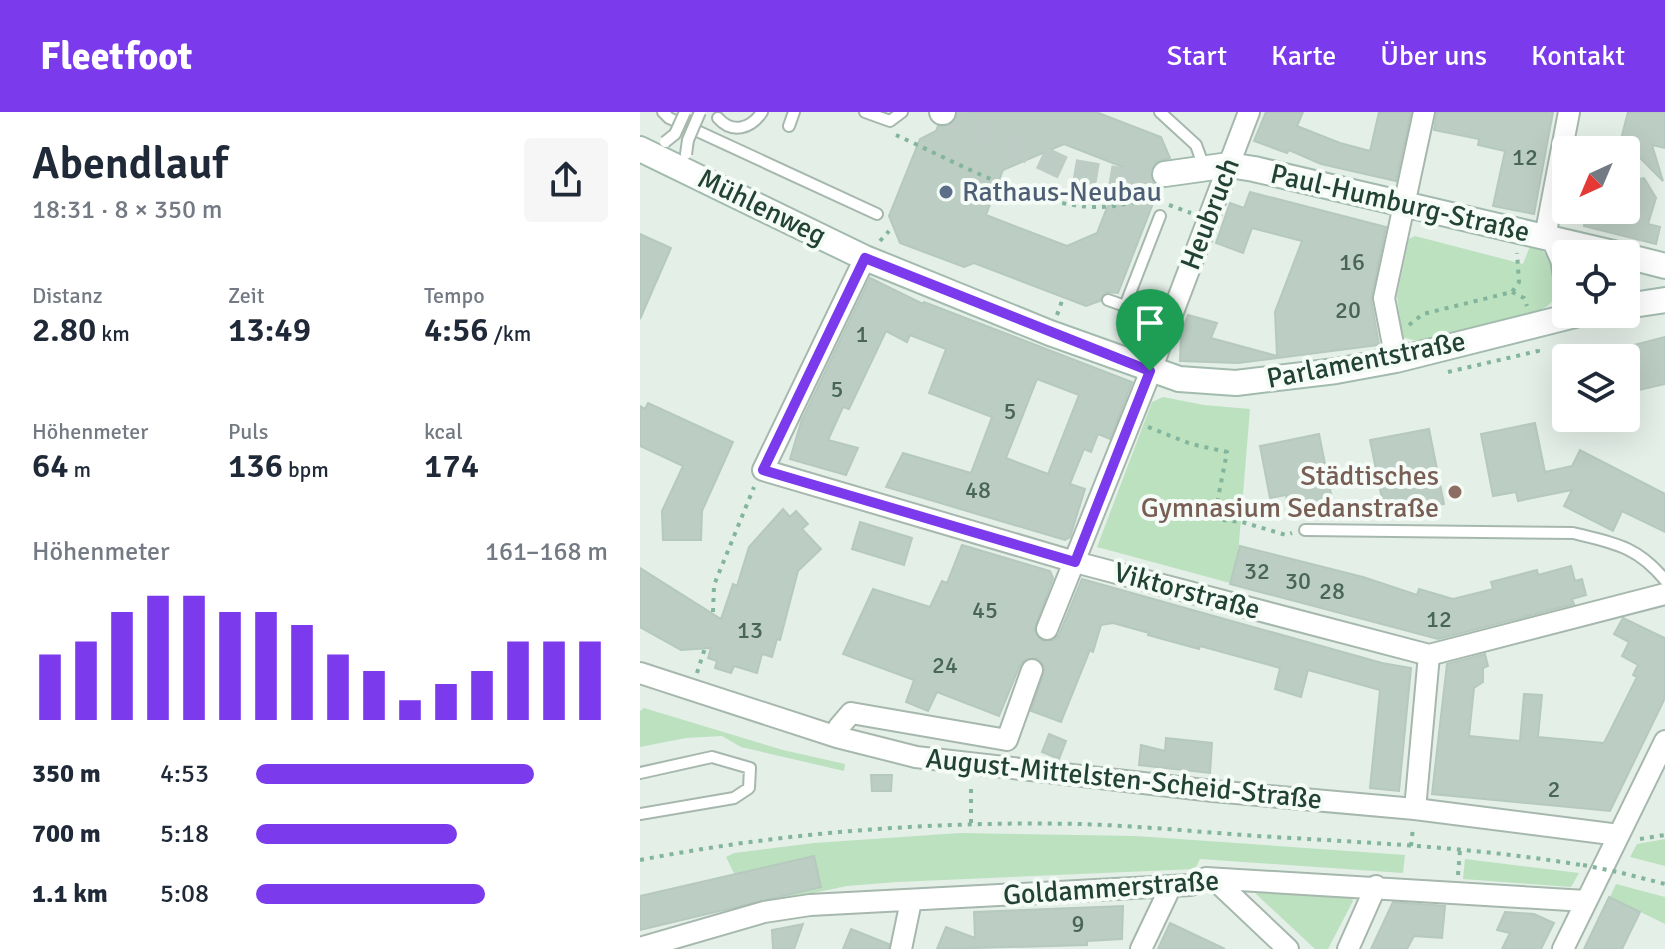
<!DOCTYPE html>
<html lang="de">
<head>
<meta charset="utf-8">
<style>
	:root { --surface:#fff; --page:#f6f6f7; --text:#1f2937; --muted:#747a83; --accent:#7c3aed }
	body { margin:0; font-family:Signika,sans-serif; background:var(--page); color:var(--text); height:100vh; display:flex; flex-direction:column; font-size:30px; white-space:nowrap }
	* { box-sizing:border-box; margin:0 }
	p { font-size:26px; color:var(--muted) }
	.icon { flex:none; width:44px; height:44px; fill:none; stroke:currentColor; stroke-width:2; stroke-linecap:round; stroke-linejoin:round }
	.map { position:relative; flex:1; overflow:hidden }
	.side { display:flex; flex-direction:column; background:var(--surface); width:640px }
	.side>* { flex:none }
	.needle { width:52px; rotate:224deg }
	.fabs { position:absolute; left:912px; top:24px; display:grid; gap:16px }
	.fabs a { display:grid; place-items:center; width:88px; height:88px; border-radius:8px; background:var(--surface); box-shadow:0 8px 32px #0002; font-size:40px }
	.pin { position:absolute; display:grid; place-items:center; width:68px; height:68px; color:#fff; margin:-82px -34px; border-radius:50% 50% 50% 0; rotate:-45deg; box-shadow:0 0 8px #0007 }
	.pin .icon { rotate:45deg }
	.round { display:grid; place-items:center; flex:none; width:84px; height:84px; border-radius:8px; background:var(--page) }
	.head { display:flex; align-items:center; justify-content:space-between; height:136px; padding:0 32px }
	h1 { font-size:44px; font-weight:600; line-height:60px }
	.stats { display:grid; grid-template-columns:repeat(3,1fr); gap:12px; height:136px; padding:8px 32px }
	.stats div { display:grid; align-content:center }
	.stats b { font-size:34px; font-weight:600 }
	.stats small { font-size:22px; font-weight:400 }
	.stats p { font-size:22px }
	.chart { height:224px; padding:16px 32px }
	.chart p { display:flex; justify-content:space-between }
	.chart svg { width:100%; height:144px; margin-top:8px; stroke:var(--accent); stroke-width:6 }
	ul { padding:0 32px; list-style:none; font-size:26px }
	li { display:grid; grid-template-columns:128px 96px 1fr; align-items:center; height:60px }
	li i { height:20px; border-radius:10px; background:var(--accent) }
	header { display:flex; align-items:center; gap:48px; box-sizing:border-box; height:112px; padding:0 40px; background:var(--accent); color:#fff }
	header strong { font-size:38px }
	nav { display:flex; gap:44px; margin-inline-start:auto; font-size:28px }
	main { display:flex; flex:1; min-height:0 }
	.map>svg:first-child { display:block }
	.green { fill:#bce1bf }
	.building { fill:#bccdc3; stroke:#b6c9be; stroke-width:2; fill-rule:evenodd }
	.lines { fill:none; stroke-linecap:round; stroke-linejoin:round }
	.secondary-tunnel { stroke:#bdccc4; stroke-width:24; stroke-dasharray:24 12; stroke-linecap:butt }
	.service-casing { stroke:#a6b8ae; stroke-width:14 }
	.minor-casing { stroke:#a6b8ae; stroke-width:24 }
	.secondary-casing { stroke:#a2bbae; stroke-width:28 }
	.path { stroke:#82b59c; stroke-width:4; stroke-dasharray:4 6; stroke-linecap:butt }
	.service { stroke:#fff; stroke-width:10 }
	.minor { stroke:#fff; stroke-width:20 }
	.secondary { stroke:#fff; stroke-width:24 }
	.service-bridge-casing { stroke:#a6b8ae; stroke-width:14; stroke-linecap:butt }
	.path-bridge { stroke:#82b59c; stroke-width:4; stroke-dasharray:4 6; stroke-linecap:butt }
	.service-bridge { stroke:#fff; stroke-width:10 }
	.route-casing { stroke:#fff; stroke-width:16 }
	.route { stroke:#7c3aed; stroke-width:10 }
	.service-dot { fill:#5c6f8a; stroke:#f5fbf7; stroke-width:3 }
	.education-dot { fill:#8d6e63; stroke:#f5fbf7; stroke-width:3 }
	.labels { text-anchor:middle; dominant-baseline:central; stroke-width:8; stroke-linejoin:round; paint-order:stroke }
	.number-label { font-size:24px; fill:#486558 }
	.service-label { font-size:28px; fill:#4e5e75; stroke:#f5fbf7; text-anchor:start }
	.street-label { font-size:28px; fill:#224234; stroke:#f5fbf7 }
	.education-label { font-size:28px; fill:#785e54; stroke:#f5fbf7; text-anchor:end }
</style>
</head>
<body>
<header>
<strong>Fleetfoot</strong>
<nav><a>Start</a><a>Karte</a><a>Über uns</a><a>Kontakt</a></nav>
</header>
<main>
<section class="side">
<div class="head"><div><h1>Abendlauf</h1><p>18:31 · 8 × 350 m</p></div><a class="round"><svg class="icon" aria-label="share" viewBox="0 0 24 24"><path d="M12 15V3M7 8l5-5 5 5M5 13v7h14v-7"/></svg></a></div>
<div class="stats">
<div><p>Distanz</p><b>2.80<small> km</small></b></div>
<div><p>Zeit</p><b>13:49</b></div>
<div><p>Tempo</p><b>4:56<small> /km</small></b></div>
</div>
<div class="stats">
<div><p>Höhenmeter</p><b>64<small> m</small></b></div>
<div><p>Puls</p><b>136<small> bpm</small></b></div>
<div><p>kcal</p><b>174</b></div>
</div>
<div class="chart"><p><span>Höhenmeter</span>161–168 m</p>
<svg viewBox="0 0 160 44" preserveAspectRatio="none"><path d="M5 44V24M15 44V20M25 44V11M35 44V6M45 44V6M55 44V11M65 44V11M75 44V15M85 44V24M95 44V29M105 44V38M115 44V33M125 44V29M135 44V20M145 44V20M155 44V20"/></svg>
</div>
<ul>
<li><b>350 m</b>4:53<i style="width:79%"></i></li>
<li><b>700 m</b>5:18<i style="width:57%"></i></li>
<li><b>1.1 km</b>5:08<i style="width:65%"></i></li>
</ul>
</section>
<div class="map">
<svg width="1025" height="837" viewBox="0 0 1025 837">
	<rect width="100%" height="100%" fill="#e4efe8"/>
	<path class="green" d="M775,124L883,152L892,129C918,149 935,186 894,201L777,229L762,225L757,184L769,127Z
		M523,285L564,293L610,297L598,443L590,471L457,435L512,290Z
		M4,596L143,638L205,652L204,659L101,635L82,624L46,626L0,635V599Z
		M320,721L496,724L765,743L763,761L560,747L555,757L257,770L207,774L110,794L86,745L94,741L174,731Z
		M1025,727V754L990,745L997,732Z
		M825,747L939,761L931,775L823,767Z
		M976,772L1025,785V812L970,785Z
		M618,777L711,785L713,789L688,837H675L616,782Z"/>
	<path class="building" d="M318,0H456L521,25L530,46L516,50L511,57L513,71L519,76L478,181L466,180L460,189L446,194L334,151L324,155L260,131L249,104L280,27L296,19L298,14L311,13ZM424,32L483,55L457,121L427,134L346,103L363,58Z
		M626,0H663L657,14L700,31L730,39L739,0H771L756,69L681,52L649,38L647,41L614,29Z
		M797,0H913L894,102L853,94L865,39L838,33L839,27L794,18Z
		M988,0H1025V36L1012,33L1023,69L981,27Z
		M1004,66L1016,86L1008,112L1020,115L1016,132L944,114L947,98H986V69Z
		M610,80L746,115L731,187L739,233L598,251L540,249L541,222L548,203L577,211L571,226L637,244L635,200L662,129L612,116L603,141L576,131L590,91L604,96Z
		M0,122L31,136L0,207Z
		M230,166L283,192L284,190L492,270L470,327L458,322L451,340L444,337L430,372L445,377L430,425L425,428L246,375L263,341L331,361L352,305L289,281L306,237L270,223L267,230L246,219L209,297L203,295L188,328L218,336L206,363L150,347L161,310ZM397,267L439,283L408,362L366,346Z
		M1025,225V272L986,281V235Z
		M8,291L93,330L62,399L61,428H23L22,399L43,354L0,334V294L5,297Z
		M895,311L905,360L932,354L940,338L1025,382V420L982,399L973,419L924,394L932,378L878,389L876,380L853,384L841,322Z
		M789,317L804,392L745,401L730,328Z
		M679,322L694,397L650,404L646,383L630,386L620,334Z
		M143,397L150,405L156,399L168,412L162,417L181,437L158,459L140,528L137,527L132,545L122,542L117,561L94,554L91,561L75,556L77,549L68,546L71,536L41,538L0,515V456L81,507L93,472L97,474L109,435Z
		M220,410L272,426L264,453L212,437Z
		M322,433L410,459L413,466L394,518L403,529L414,528L419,523L442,467L742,551L771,556L759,679L730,676L740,578L668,558L661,585L635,577L640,556L560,534L559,537L508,523L509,521L473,511L461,513L453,540L450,538L421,610L391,599L405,556L396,546L384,548L380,553L359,604L297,580L288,599L266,590L274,568L203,542L233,477L290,495L302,469L307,471Z
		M600,434L723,465L777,483L779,477L813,487L853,477L851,470L897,458L898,463L931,454L935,469L942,467L946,483L932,487L934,492L798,527L590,472Z
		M983,506L1025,526V586L970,699L792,682L807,552L845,542L848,554L843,556V570L834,576L829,624L880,629L884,582L902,583L898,625L964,631L997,565L993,563L998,553L982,544L989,530L974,522Z
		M409,622L426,629L419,647L402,640Z
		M526,626L572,631L570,661L499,653L501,633L525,639Z
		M231,663H252L251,679H232Z
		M174,744L181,775L0,818V784Z
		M969,785L1000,800L982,837H944Z
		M753,790L805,794L802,826L774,824L767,837H731Z
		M483,794L482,827L447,829V833L297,837L306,815L335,826L334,800Z
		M865,800L894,802L914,811L901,837H862L870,821L857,818Z
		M530,811L585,837H518Z
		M163,812L154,837H133L132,818Z
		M211,817L249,832L248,837H203Z"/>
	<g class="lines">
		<path class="secondary-tunnel" d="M303,0L428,58L481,67L525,62"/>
		<defs>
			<path id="service" d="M23,0L29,6L237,102
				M225,0L250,9L262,0
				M520,0L556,33L564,55
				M78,6C92,22 111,17 122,0
				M149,14L154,0
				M468,188L485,194L520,104
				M665,418L933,421C974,431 997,434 1025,468
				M0,661L72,645L110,656L109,676L94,686L0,702"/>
			<path id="minor" d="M905,125L929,0
				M225,146L123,358L435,450L789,543L1025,482
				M756,248L744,186L784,0
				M407,517L506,271L609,0
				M0,561L197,625L276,645L573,679L775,697L979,723
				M197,625L199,615L211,601L367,628L392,558
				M775,697L789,543
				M574,767L648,837
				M0,836L124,800L170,793L531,774L551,773L566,766L946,789
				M261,837L271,789
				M501,837L531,774
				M708,837L736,774
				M923,837L1025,629"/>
			<path id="secondary" d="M302,0H303
				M0,37L225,146L410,221L539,267L596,271L696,259L756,248L939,202
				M525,62L589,53L614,57L977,142
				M914,127L923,147L926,164
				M986,144L1025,154
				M986,194L1025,188"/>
		</defs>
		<use href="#service" class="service-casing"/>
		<use href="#minor" class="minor-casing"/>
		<use href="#secondary" class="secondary-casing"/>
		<path class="path" d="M256,23C314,49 396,96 459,95C480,95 500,88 520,84
			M529,93L551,101
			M240,129L249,119
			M872,180L884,186L887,194
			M417,203L423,186
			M489,210L507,216
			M769,213L783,202L872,180L879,170L877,141
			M808,260L898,239L897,233
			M508,315L551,332L587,340L574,407L602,410L646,423L652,421
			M73,500L74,473L114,375
			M57,561L65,536
			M331,711V671
			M1000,727L1025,723
			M771,734L773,716
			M0,748C145,720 293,709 440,712C504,714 569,721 634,725C736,731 840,736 941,753
			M982,761L1025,772
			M818,763L820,738"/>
		<use href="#service" class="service"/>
		<use href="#minor" class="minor"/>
		<use href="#secondary" class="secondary"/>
		<defs>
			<path id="service-bridge" d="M25,30L35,22L45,0
				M46,42L48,28L60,0"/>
		</defs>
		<use href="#service-bridge" class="service-bridge-casing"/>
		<path class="path-bridge" d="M943,753L982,761"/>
		<use href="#service-bridge" class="service-bridge"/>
	</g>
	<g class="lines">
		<defs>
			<path id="route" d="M225,146L510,259L435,450L123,358Z"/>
		</defs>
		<use href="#route" class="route-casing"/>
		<use href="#route" class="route"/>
	</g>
	<circle class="service-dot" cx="306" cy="80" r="8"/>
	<circle class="education-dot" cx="815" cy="380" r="8"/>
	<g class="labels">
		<g class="number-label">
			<text x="885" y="45">12</text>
			<text x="712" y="150">16</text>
			<text x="708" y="198">20</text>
			<text x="222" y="222">1</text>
			<text x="197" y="277">5</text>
			<text x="370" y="299">5</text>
			<text x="338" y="378">48</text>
			<text x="617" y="459">32</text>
			<text x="658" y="469">30</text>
			<text x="692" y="479">28</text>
			<text x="345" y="498">45</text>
			<text x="799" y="507">12</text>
			<text x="110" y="518">13</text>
			<text x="305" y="553">24</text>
			<text x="914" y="677">2</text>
			<text x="438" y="812">9</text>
		</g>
		<g class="service-label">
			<text x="322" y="80">Rathaus-Neubau</text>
		</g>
		<g class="street-label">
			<text transform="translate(760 91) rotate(13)">Paul-Humburg-Straße</text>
			<text transform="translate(122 95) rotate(26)">Mühlenweg</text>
			<text transform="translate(570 102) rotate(-69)">Heubruch</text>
			<text transform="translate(726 248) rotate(-11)">Parlamentstraße</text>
			<text transform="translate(547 479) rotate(15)">Viktorstraße</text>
			<text transform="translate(484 667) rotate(6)">August-Mittelsten-Scheid-Straße</text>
			<text transform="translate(471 776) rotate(-4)">Goldammerstraße</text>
		</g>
		<g class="education-label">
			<text x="799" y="364">Städtisches<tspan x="799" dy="32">Gymnasium Sedanstraße</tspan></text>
		</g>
	</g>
</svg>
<div class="fabs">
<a><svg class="needle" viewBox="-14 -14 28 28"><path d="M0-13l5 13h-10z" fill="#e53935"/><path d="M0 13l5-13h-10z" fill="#747a83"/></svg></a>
<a><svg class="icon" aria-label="locate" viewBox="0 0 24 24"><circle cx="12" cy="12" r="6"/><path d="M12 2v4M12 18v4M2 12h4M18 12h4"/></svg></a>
<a><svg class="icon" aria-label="layers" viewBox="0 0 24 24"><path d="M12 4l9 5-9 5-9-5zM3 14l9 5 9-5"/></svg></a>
</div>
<div class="pin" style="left:510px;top:259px;background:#1e9e55"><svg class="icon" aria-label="arrive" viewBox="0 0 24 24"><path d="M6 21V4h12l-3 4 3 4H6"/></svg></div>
</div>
</main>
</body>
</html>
